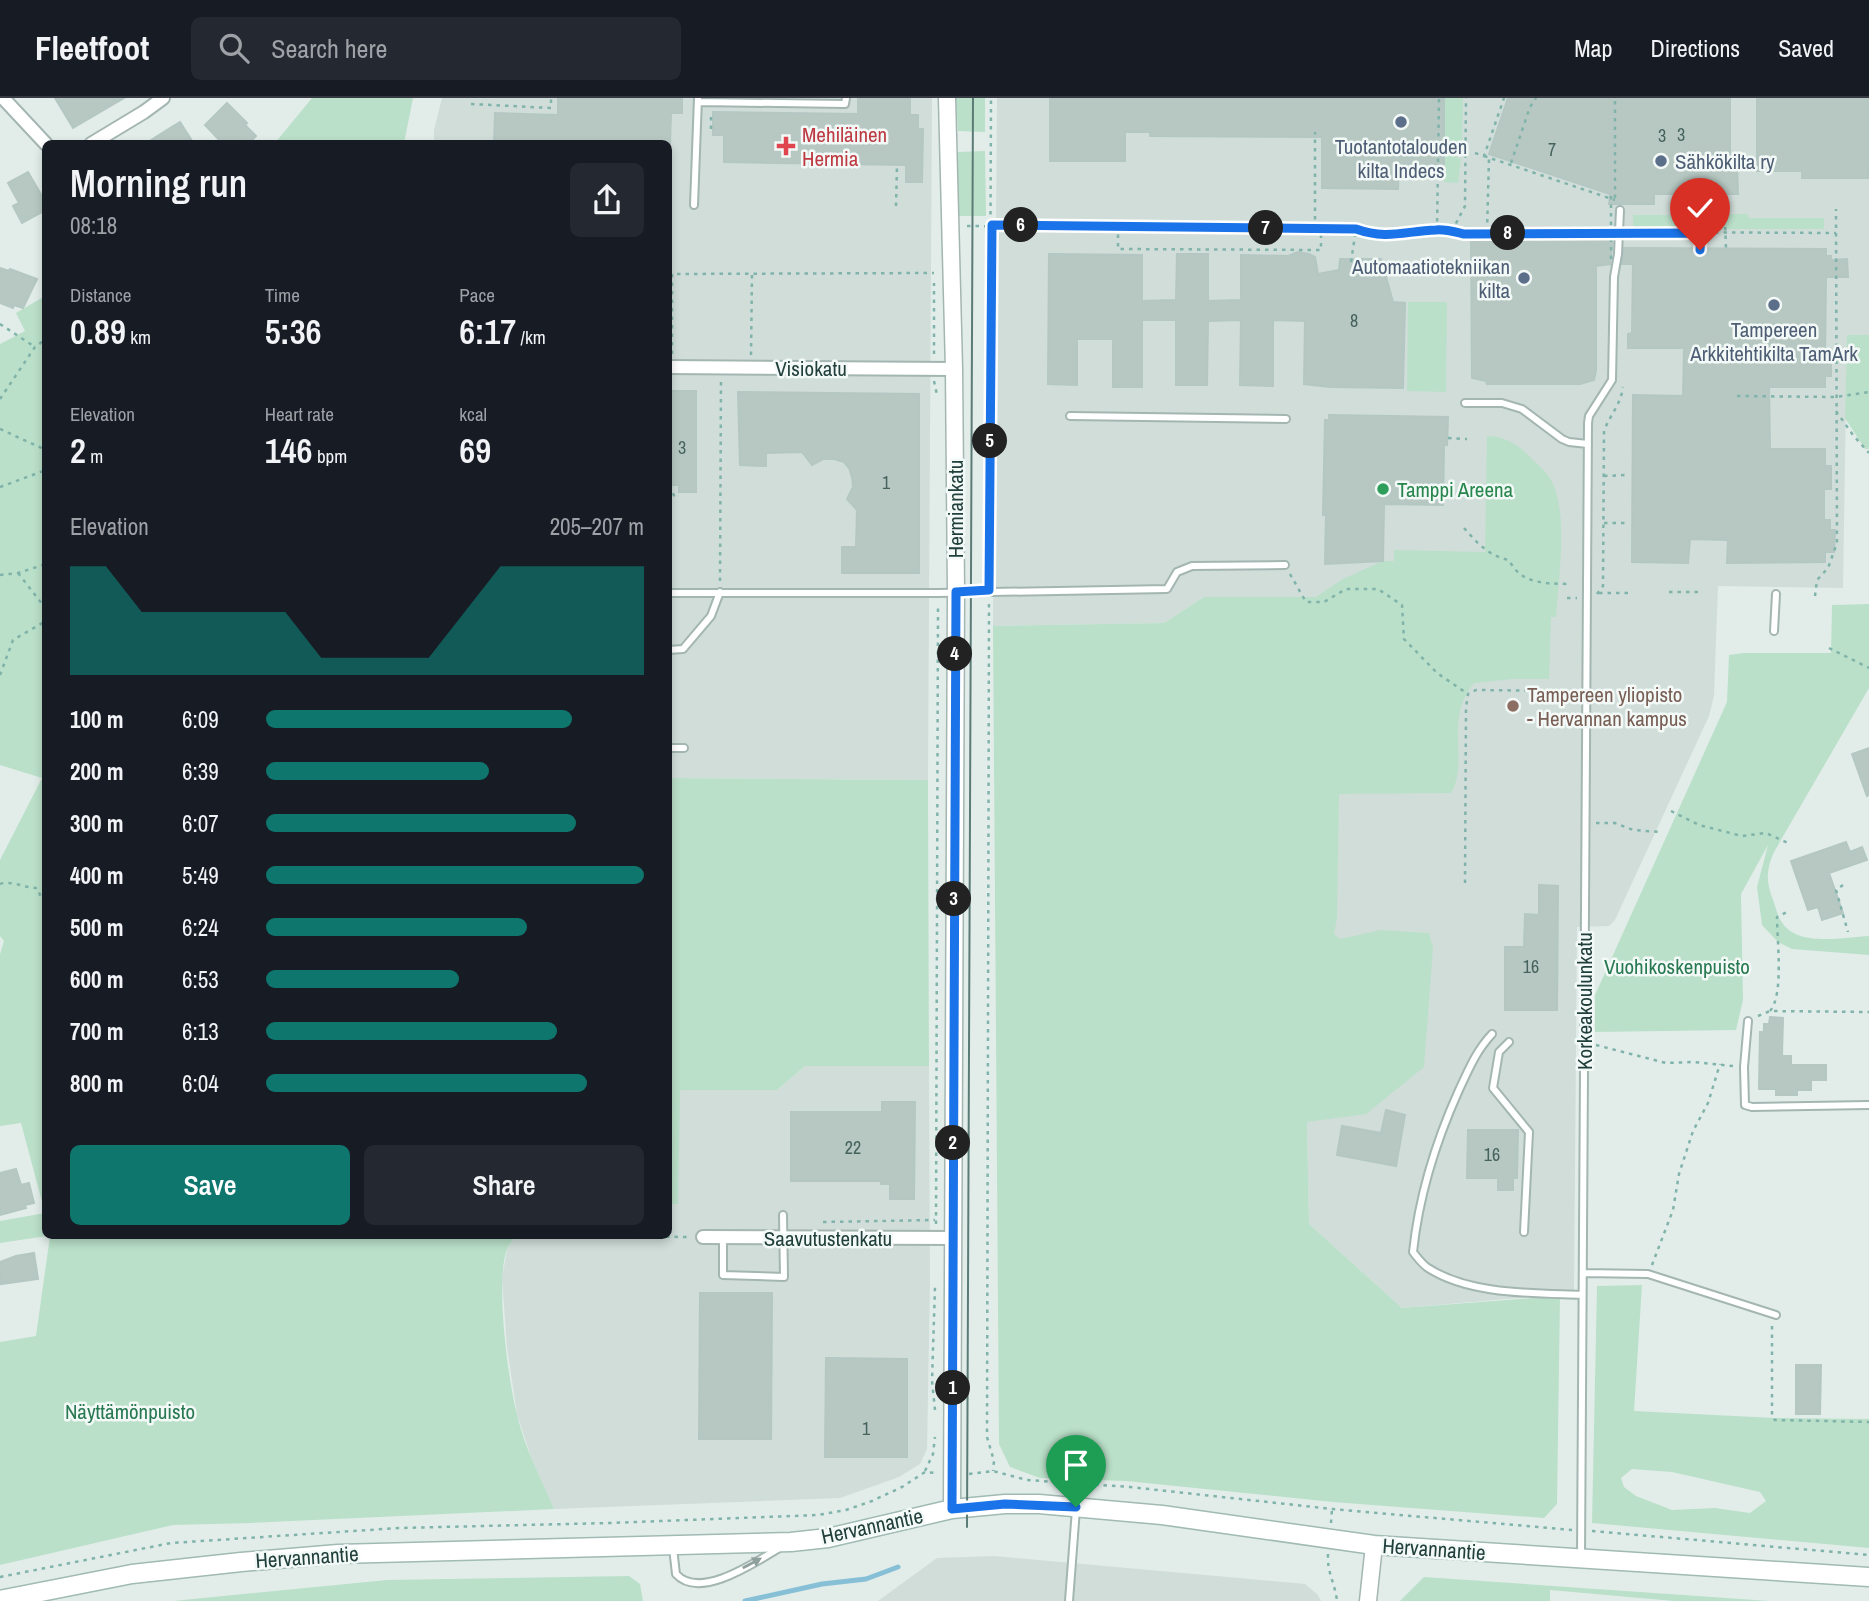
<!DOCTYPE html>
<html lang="en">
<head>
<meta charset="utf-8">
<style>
	:root { --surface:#171b24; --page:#242831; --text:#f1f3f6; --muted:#9ea1a6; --line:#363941; --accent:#0f766e }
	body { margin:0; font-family:"Archivo Narrow",sans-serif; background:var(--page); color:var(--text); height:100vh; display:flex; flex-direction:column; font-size:26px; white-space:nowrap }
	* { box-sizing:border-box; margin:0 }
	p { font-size:23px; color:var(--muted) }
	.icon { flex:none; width:38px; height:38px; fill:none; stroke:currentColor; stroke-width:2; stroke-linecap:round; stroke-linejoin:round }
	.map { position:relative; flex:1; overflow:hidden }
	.drawer { position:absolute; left:42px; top:42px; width:630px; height:1099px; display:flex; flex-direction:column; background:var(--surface); border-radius:10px; box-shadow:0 4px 10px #0003 }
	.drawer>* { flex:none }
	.pin { position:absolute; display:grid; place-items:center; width:60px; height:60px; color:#fff; margin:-72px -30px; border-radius:50% 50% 50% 0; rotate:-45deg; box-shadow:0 0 7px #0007 }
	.pin .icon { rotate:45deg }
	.km { position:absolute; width:35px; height:35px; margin:-18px; border-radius:50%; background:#222; color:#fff; font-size:19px; line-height:35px; text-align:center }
	.round { display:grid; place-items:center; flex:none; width:74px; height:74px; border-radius:10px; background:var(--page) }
	.headline { display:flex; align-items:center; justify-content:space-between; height:119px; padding:0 28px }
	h1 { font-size:38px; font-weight:600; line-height:52px }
	.stats { display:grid; grid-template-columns:repeat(3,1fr); gap:10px; height:119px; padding:7px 28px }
	.stats div { display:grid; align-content:center }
	.stats b { font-size:35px; font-weight:600 }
	.stats small { font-size:19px; font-weight:400 }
	.stats p { font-size:19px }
	.chart { height:196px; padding:14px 28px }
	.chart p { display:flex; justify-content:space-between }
	.chart svg { width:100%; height:126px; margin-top:7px; fill:var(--accent); opacity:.7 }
	.primary-button { display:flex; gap:14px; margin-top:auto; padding:14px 28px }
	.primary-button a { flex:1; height:80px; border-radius:10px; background:var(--accent); color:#fff; font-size:28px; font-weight:600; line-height:80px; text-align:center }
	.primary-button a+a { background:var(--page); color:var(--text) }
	ul { padding:0 28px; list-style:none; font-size:23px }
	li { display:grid; grid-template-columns:112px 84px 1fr; align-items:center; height:52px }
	li i { height:18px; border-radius:9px; background:var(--accent) }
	header { display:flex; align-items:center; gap:42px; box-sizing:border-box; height:98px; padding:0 35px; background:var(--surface); border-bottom:2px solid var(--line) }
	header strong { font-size:33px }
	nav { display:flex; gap:38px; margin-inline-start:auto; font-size:24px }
	.search { width:490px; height:63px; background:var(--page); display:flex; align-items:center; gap:18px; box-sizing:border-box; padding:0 24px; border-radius:10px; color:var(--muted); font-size:26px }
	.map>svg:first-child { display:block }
	.built { fill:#d0ddd9 }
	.green { fill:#bae0c9; fill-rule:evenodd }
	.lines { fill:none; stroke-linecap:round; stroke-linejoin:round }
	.stream { stroke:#87c0d6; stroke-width:5 }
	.building { fill:#b7c8c3; stroke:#b4c7c2; stroke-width:2 }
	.service-casing { stroke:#a4b6b2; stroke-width:10 }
	.minor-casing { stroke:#a4b6b2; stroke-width:16 }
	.tertiary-casing { stroke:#a4b6b2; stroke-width:19 }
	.secondary-casing { stroke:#a0bab4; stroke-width:21 }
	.path { stroke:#80b3a9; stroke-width:2.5; stroke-dasharray:3.5 5; stroke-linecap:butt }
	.service { stroke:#fff; stroke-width:6 }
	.minor { stroke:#fff; stroke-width:12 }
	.tertiary { stroke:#fff; stroke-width:16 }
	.secondary { stroke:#fff; stroke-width:18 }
	.tram { stroke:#5b7b77; stroke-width:2 }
	.path-bridge { stroke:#80b3a9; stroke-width:2.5; stroke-dasharray:3.5 5; stroke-linecap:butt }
	.oneway { fill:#90a09d }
	.route-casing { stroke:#fff; stroke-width:14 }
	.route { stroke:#1a73e8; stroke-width:9 }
	.service-dot { fill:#5c6f8a; stroke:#f3f9f7; stroke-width:2.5 }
	.health-dot { fill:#e0444e; stroke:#f3f9f7; stroke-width:2.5 }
	.leisure-dot { fill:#2e9e5b; stroke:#f3f9f7; stroke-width:2.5 }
	.education-dot { fill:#8d6e63; stroke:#f3f9f7; stroke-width:2.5 }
	.labels { text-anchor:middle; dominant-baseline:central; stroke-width:5; stroke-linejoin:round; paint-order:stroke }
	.number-label { font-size:18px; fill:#46625d }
	.health-label { font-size:21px; fill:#be3a42; stroke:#f3f9f7; text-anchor:start }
	.service-label { font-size:21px; fill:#4e5e75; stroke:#f3f9f7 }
	.street-label { font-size:21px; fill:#21403b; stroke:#f3f9f7 }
	.leisure-label { font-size:21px; fill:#27864d; stroke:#f3f9f7; text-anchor:start }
	.education-label { font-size:21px; fill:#785e54; stroke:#f3f9f7; text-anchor:start }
	.park-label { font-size:21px; fill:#287952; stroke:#f3f9f7 }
</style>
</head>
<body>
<header>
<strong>Fleetfoot</strong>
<div class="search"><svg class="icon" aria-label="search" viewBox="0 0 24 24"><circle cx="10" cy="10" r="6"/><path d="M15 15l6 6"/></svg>Search here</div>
<nav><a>Map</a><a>Directions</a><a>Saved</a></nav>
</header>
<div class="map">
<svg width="1869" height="1503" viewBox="0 0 1869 1503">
	<rect width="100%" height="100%" fill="#e2edea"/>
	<path class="built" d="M442,0H932L928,682L669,680L668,46L434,45V32Z
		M997,0H1869V237H1847L1843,490L1718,488L1714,598L1709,618L1615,822L1609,828L1577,829L1574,1195L1402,1210L1309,1126L1307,1023L1204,499L1164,525L993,528Z
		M805,968H929L930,1185L927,1351L920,1366L899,1379L840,1400L554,1411L532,1362L517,1316L507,1249L502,1181L507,1151L516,1138H668L669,1106L678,1105L679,992H777Z
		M994,1458L1305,1486L1317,1496L1321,1503H878L937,1460Z"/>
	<path class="green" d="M312,0H413L404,45H275Z
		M956,0H985V34L958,33Z
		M1445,0H1463L1462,47L1460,50H1445Z
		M985,53L986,118H958V54Z
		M1449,55L1461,61L1458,85L1444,84L1445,57Z
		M1707,116H1748L1749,120H1824V131H1707Z
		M1633,117H1692V131H1633Z
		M45,198L47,1138L0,1145V1123L45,1115L21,1025L0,1028V856L4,843L0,838V762L42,680L0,667V246L25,233L16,215Z
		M1408,204H1447L1446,294L1407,293Z
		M1847,237H1869V351H1865L1845,320Z
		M1487,338C1504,338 1519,347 1530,359C1536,365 1545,372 1549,379C1570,410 1558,482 1556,519H1551L1549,581H1512L1474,585C1443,622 1470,663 1451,695L1339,696L1337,820L1334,836L1340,841L1381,832L1429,835L1433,850L1424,969L1366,1016L1307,1024L1309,1126L1402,1210L1560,1198L1557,1406L1544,1420L1333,1404L1126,1383L1040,1380L1010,1369L999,1346L993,528L1164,525L1204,499H1316L1343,481L1383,463H1394V452L1485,454Z
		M1869,506V590L1774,754C1766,772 1766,784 1773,802C1776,809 1777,817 1781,823C1797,850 1843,839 1869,838V857L1792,851L1778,844L1762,827L1757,789L1768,747L1741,796L1743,902L1736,932L1595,934V897L1727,604L1729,557L1744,555H1831L1832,507Z
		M669,680L928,682L929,968H805L777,992H680L678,1106H668Z
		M50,1138H516C513,1142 509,1147 507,1151C495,1183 508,1282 517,1316C524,1349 541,1380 554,1411L251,1425L173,1427L0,1467V1244L36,1238Z
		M1642,1187L1634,1313L1775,1320L1869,1321V1450L1592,1425L1597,1188ZM1632,1371L1672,1374L1760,1394L1766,1403L1750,1415L1715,1410L1672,1412L1636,1398L1624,1389L1621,1380Z
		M629,1478L640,1486L643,1503H173L387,1482Z
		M1424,1479L1770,1503H1674L1550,1492V1503H1400Z"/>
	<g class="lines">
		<path class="stream" d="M745,1503L822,1486L866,1481L898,1469"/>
	</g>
	<path class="building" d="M55,0H124L73,30Z
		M558,0H682V15H671L670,46H494L495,15L558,17Z
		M858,0H910V17H918V31H923L922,84H906V67L724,64V37H713V14L858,16Z
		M1050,0H1444V66H1399L1398,91L1322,90V39L1150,38V34H1125V63H1050Z
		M1508,0H1730V64L1737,65L1738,96H1654V106H1609L1610,96L1489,56Z
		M1757,0H1869L1868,80H1802V73H1757Z
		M227,5L247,25L245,27L256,38L248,46H237L232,40L226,46H223L205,27Z
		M180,24L194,46H145L170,30Z
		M28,74L46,105V112L22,125L13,108L19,105L8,85Z
		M1544,138L1613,140L1610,166L1596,168V272L1594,282L1580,286H1487L1486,283L1472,280L1471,140Z
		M1624,150L1826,151V158H1831V162L1847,161L1848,179H1826L1825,260H1831V278H1825V289H1769L1770,351H1825V368H1831V391H1824V422H1830V432H1835L1834,454H1825V464L1727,465L1728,442L1690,441L1688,465L1632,464L1633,297L1683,298L1684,250H1628V236L1632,235L1633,166H1622Z
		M1298,154L1309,156L1315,159L1318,176L1339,172L1340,161H1381L1393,204L1405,205L1403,290L1330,289L1304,286L1305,223L1273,222V288L1240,287L1241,222L1208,223L1207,287H1176V222H1142V289H1113V241H1077V287L1048,286L1049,156L1142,157V203L1176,202L1177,156H1208V203L1241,202V157L1288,158Z
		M0,170L9,173L10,171L37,181L23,210L14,207L13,210L0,205Z
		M668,293H696V394H679V387H668Z
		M738,294L919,296V475H842V449H856L857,412L847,401L853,389L852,379L849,370L844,364L834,361H823L812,367L802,354L766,355V368L740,367Z
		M1329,317L1448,319L1447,347H1444L1443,407L1384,406L1383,463L1325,466L1326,416L1323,417L1325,322H1329Z
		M1869,650V697L1867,698L1852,656Z
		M1846,744L1850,754L1862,749L1867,762L1829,775L1843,815L1822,822L1818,809L1808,812L1791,763Z
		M1539,787L1558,788L1557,912H1505V849H1524L1525,816L1539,817Z
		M1770,919L1783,920L1782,958H1791V967H1826V982H1811V992H1797V997H1776V991H1759L1760,934H1764V926H1769Z
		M882,1004H915L914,1101H890V1086H881V1083H791V1014H882Z
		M1386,1012L1405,1017L1396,1068L1337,1057L1342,1028L1381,1035Z
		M1468,1032H1518L1517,1080H1513V1092H1498V1080H1467Z
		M16,1071L21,1087L29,1085L34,1105L25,1107L26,1110L0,1117V1075Z
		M34,1155L38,1181L1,1186L0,1164L16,1158Z
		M700,1195H772L771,1341H699Z
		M826,1260L907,1261V1359H825Z
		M1796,1267H1821L1820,1316H1796Z"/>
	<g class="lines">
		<defs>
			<path id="service" d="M698,4L845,6L846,0
				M694,107L698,0
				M1465,305H1502L1522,311L1562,341L1569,344L1588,346
				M1070,318L1286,321
				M668,495H938L1167,491L1177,474L1192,468L1285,467
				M1774,533L1776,496
				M668,552L683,551L711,518L720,494
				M668,650H684
				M1748,923L1744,969L1745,1007L1752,1009L1869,1007
				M1492,936C1476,953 1469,971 1459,992C1436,1043 1419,1097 1413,1154C1417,1159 1422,1166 1428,1170C1470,1197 1534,1195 1582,1197
				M1509,944L1499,954L1493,990L1529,1034L1524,1134
				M723,1139V1177L784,1179L783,1117
				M1583,1175L1648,1176L1776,1217
				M673,1450L676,1476C700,1503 757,1463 781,1449
				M1581,1459L1588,325L1589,318L1612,282L1614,179L1618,156L1620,112
				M1069,1503L1076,1411"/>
			<path id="minor" d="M3,0L46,46
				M91,46L144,14L163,0
				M668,269L954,271
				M703,1139L952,1140"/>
			<path id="tertiary" d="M947,0L954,271L956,494L952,1411
				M1368,1503L1374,1447"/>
			<path id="secondary" d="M0,1502L132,1476L241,1464L338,1456L791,1444L828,1440L952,1411L1005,1406H1039L1162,1417L1374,1447L1869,1479"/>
		</defs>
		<use href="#service" class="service-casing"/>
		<use href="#minor" class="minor-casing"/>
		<use href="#tertiary" class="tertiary-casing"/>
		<use href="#secondary" class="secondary-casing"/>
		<path class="path" d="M471,6L551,10V0
			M711,31V15
			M1475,55L1484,58L1504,0
			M1484,58L1615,102
			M1511,65L1530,9L1536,0
			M1404,78H1408V69H1438
			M1404,78V66
			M1615,100V0
			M896,108L897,67
			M967,128L1356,131L1373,137L1398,138L1437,132L1464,136L1609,134
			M1118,128V151L1321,152V130
			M1315,130V34
			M1437,132L1439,0
			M1452,133L1465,108L1466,0
			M1487,133L1489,60
			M1630,134L1836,135
			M1701,152V135
			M1351,164L1356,131
			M0,226L35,249
			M672,256V176L934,175
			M934,256V185
			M751,257L752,176
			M934,283L937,297
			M1737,298L1836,299L1869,294
			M0,301L35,249L46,241
			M1836,313L1853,337L1869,355
			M0,331L46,352
			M1448,340L1467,341
			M1604,378L1627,377
			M0,389L46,372
			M668,390H671L676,403
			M1604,425H1626
			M1464,430C1477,445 1489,458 1509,462C1521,486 1543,485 1567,486
			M18,475L46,511
			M1290,476L1306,504H1324L1346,491H1378L1402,507L1404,541L1437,575L1468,596
			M0,477L18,475L46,466
			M989,482L991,0
			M720,483L721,284
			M1669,494H1702
			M1599,495H1632
			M1597,496L1603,488L1604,333C1610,317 1621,306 1623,289
			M1815,498L1817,482L1828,470L1837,445L1836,111
			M1567,500H1577
			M989,506L987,1339L994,1363L993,1373
			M1829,550L1869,570
			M0,577L13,542L46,523
			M1671,713L1699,727L1742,738L1766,735L1788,745
			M1596,725H1615L1633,732L1661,734
			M1465,785L1466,609L1468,596L1476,592L1565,593
			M0,786C11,782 25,790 37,790L41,799L46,801
			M1843,787L1836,792L1848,834
			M1770,913C1784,897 1777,842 1777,819L1787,814
			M1758,918L1770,913L1869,914
			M1596,947L1666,965L1694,964L1733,968
			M823,1124L935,1122
			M936,1126L938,507
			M598,1138L689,1139
			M1652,1167L1673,1112L1679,1076L1693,1033L1708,1005L1720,966
			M1772,1228V1319L1775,1322L1869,1324
			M935,1312L932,1283L935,1189
			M925,1373L933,1356L935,1339
			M969,1376L993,1373L1027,1382L1130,1389L1332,1411L1572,1432
			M1331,1425L1332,1411
			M1592,1433L1869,1457
			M1328,1456C1327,1475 1335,1485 1337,1503
			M0,1479L171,1445L399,1430L609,1425L818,1417L846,1412L872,1403L902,1389L925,1374L935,1375"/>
		<use href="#service" class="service"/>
		<use href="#minor" class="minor"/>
		<use href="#tertiary" class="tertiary"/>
		<use href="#secondary" class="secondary"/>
		<path class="tram" d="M967,1429L973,0"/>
		<path class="path-bridge" d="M1724,95L1726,151
			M1611,161V97"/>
	</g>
	<defs><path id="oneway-solid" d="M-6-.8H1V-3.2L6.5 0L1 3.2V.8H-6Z" transform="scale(1.75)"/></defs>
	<use class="oneway" href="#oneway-solid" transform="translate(752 1465) rotate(-28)"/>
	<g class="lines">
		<defs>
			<path id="route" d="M1076,1409L1005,1406L952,1411L956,494L989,492L992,127L1356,131C1387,142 1405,133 1436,132C1445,131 1455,134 1464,136L1701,135L1700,152"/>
		</defs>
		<use href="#route" class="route-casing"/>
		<use href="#route" class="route"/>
	</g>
	<g class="service-dot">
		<circle cx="1401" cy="24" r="7"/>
		<circle cx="1661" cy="63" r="7"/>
		<circle cx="1524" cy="180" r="7"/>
		<circle cx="1774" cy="207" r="7"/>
	</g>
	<path class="health-dot" d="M782.5 37.5h7v7h7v7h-7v7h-7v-7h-7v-7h7z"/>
	<circle class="leisure-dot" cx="1383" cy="391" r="7"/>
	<circle class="education-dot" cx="1513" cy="608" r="7"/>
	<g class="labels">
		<g class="number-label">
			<text x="1681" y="36">3</text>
			<text x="1662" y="37">3</text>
			<text x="1552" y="51">7</text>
			<text x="1354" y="222">8</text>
			<text x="682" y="349">3</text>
			<text x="886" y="384">1</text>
			<text x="1531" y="868">16</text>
			<text x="853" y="1049">22</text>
			<text x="1492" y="1056">16</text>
			<text x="866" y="1330">1</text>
		</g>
		<g class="health-label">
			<text x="802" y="36">Mehiläinen<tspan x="802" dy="24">Hermia</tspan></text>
		</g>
		<g class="service-label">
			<text x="1401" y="48">Tuotantotalouden<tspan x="1401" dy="24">kilta Indecs</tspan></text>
			<text x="1675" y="63" text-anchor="start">Sähkökilta ry</text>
			<text x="1510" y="168" text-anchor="end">Automaatiotekniikan<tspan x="1510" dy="24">kilta</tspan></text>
			<text x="1774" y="231">Tampereen<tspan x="1774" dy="24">Arkkitehtikilta TamArk</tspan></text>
		</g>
		<g class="street-label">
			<text x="811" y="270">Visiokatu</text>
			<text transform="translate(955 411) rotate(-90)">Hermiankatu</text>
			<text transform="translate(1584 903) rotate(-90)">Korkeakoulunkatu</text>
			<text x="828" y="1140">Saavutustenkatu</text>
			<text transform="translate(872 1428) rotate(-12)">Hervannantie</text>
			<text transform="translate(1434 1451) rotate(4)">Hervannantie</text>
			<text transform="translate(307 1459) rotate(-4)">Hervannantie</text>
		</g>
		<g class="leisure-label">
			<text x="1397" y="391">Tamppi Areena</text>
		</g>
		<g class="education-label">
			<text x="1527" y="596">Tampereen yliopisto<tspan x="1527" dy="24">- Hervannan kampus</tspan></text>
		</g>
		<g class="park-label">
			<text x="1677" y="868">Vuohikoskenpuisto</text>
			<text x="130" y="1313">Näyttämönpuisto</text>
		</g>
	</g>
</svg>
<div class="pin" style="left:1076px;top:1409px;background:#1e9e55"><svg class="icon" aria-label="arrive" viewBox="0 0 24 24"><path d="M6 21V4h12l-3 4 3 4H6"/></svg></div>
<div class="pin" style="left:1700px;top:152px;background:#d93025"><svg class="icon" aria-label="check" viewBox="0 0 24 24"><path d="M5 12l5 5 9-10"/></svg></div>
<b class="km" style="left:953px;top:1290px">1</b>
<b class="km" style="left:953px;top:1045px">2</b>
<b class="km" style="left:954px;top:801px">3</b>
<b class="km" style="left:955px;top:556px">4</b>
<b class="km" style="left:990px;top:343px">5</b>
<b class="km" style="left:1021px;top:127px">6</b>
<b class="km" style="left:1266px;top:130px">7</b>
<b class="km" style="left:1508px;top:135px">8</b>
<section class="drawer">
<div class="headline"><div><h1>Morning run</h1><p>08:18</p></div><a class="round"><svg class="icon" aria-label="share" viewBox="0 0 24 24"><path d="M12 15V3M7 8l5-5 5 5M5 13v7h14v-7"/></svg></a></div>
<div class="stats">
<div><p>Distance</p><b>0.89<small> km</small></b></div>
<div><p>Time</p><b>5:36</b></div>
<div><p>Pace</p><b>6:17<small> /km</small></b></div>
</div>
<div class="stats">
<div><p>Elevation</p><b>2<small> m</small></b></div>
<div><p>Heart rate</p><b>146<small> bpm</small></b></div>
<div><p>kcal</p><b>69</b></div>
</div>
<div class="chart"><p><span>Elevation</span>205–207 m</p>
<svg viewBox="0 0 160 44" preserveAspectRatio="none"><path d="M0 44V6L10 6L20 22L30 22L40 22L50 22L60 22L70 38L80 38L90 38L100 38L110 22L120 6L130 6L140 6L150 6L160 6V44z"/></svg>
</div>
<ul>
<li><b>100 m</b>6:09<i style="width:81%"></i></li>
<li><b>200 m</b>6:39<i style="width:59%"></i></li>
<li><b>300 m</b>6:07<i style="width:82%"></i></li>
<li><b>400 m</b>5:49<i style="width:100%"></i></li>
<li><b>500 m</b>6:24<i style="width:69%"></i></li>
<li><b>600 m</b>6:53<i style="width:51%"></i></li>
<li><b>700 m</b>6:13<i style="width:77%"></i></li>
<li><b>800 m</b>6:04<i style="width:85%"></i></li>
</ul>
<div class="primary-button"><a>Save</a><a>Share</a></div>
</section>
</div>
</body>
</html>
